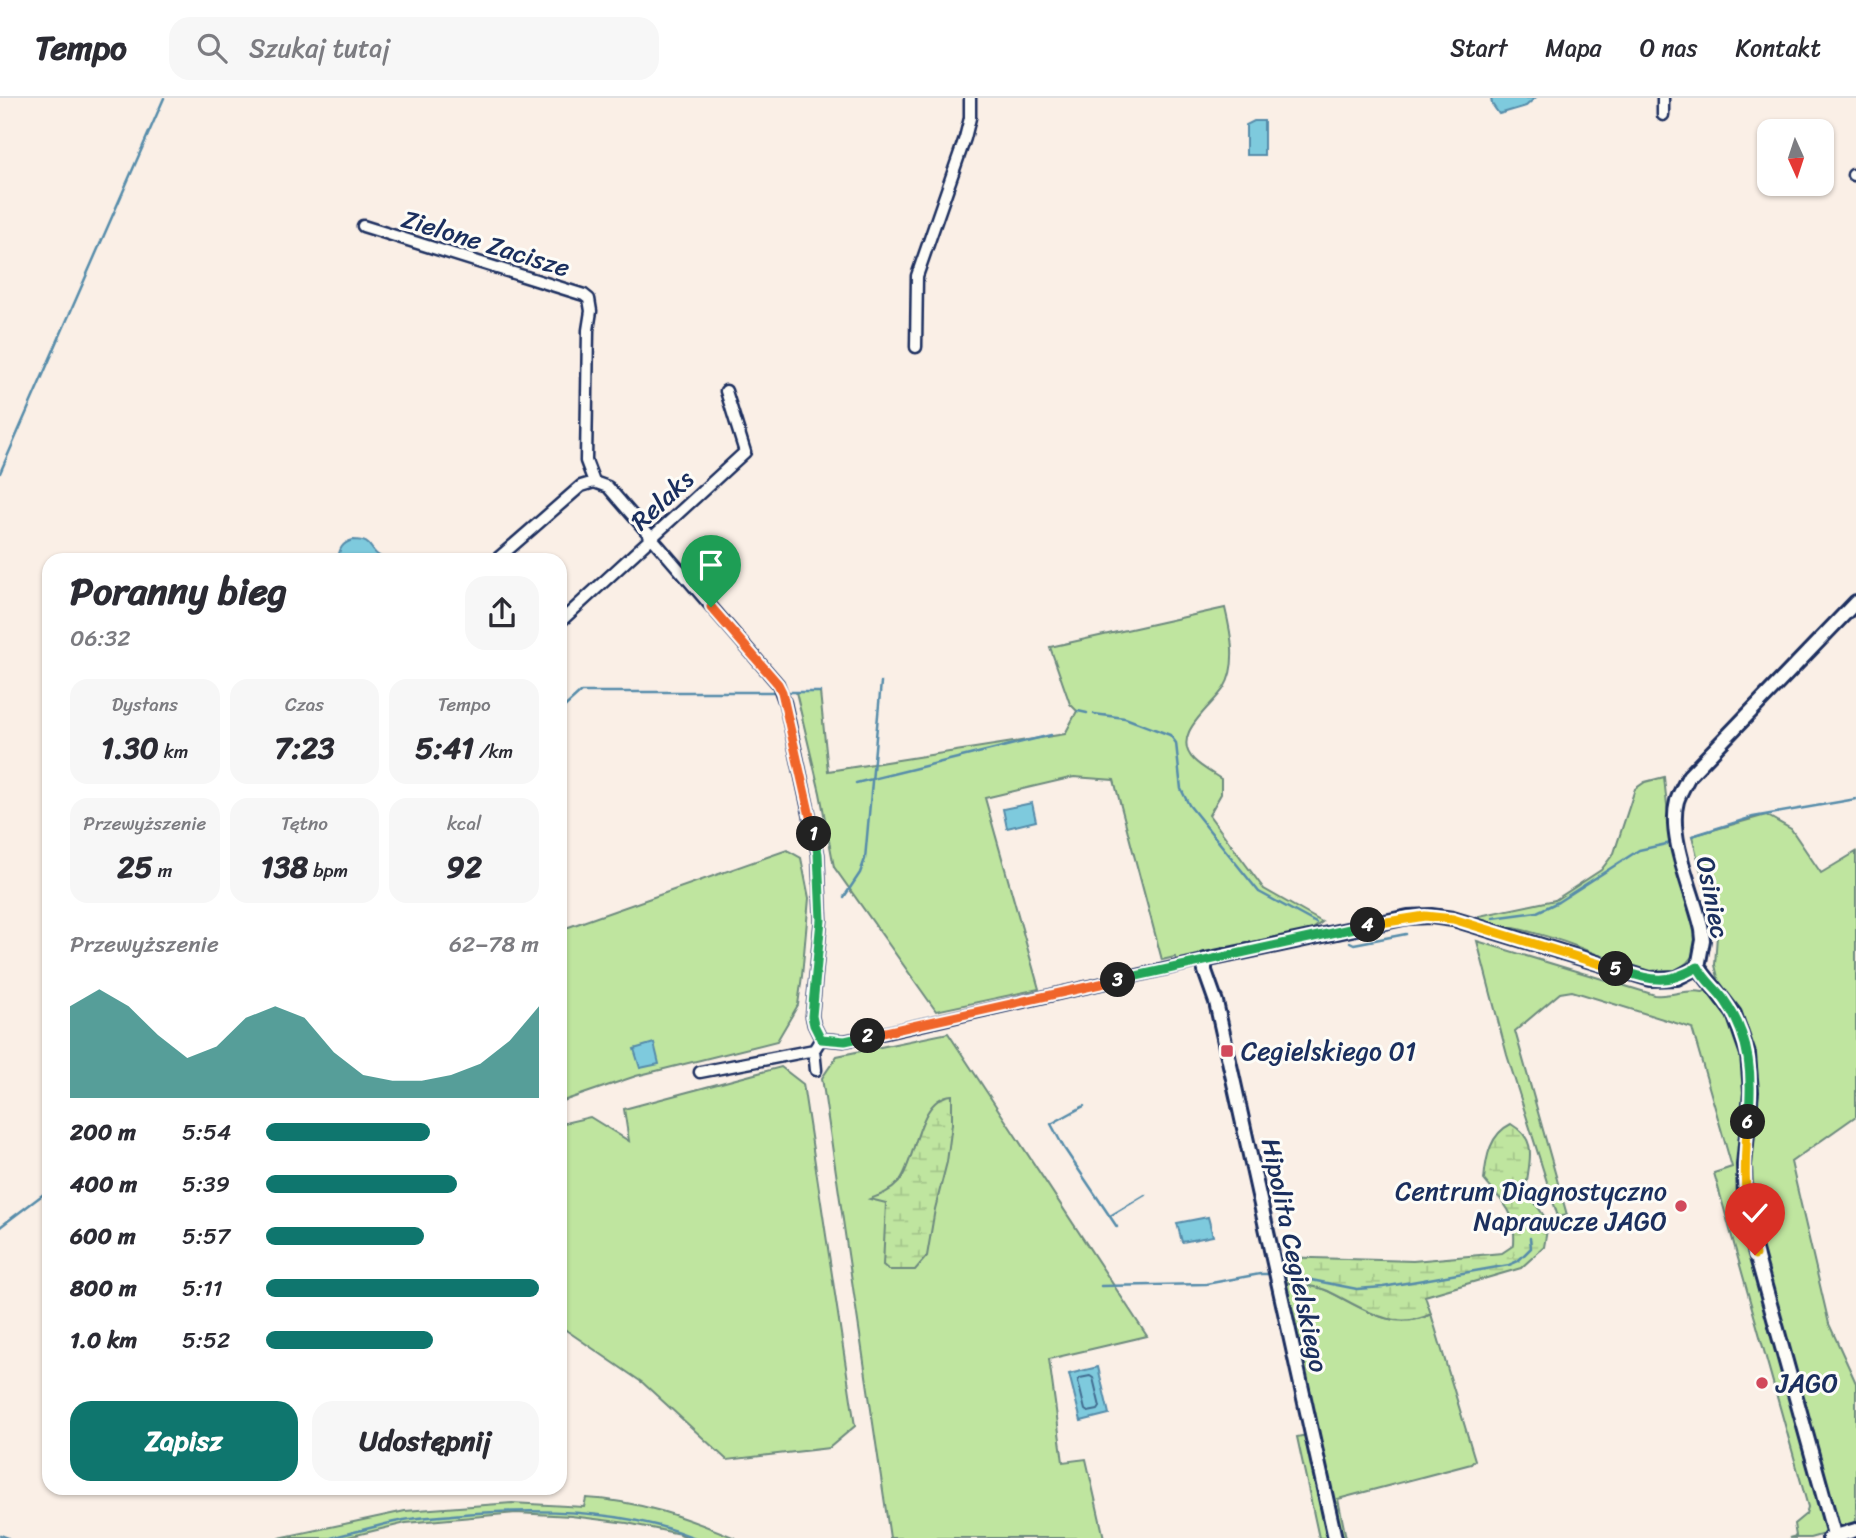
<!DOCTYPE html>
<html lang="pl">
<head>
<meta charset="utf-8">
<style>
	:root { --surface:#fff; --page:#f7f7f7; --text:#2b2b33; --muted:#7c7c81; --line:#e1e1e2; --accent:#0f766e }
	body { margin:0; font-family:Sriracha,sans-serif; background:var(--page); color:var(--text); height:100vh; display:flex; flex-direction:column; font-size:26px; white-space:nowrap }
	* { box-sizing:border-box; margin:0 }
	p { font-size:23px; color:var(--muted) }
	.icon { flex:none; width:38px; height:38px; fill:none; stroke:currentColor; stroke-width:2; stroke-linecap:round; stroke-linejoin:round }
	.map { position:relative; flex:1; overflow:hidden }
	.panel { position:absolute; left:42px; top:455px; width:525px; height:942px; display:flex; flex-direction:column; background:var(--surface); border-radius:21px; box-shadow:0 2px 5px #0004 }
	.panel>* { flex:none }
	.needle { width:46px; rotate:177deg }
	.buttons { position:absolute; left:1757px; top:21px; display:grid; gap:14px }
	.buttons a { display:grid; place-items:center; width:77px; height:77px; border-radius:14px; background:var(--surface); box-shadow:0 2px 5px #0004; font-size:35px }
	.pin { position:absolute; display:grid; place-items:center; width:60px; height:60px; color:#fff; margin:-72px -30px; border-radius:50% 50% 50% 0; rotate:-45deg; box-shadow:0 0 7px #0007 }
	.pin .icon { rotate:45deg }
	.km { position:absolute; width:35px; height:35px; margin:-18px; border-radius:50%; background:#222; color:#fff; font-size:19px; line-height:35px; text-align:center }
	.round { display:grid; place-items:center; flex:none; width:74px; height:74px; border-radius:21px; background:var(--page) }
	.headline { display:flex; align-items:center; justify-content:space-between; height:119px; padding:0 28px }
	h1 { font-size:38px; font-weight:700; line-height:52px }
	.stats { display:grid; grid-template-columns:repeat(3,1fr); gap:10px; height:119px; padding:7px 28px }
	.stats div { display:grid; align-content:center; border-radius:18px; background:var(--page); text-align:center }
	.stats b { font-size:30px; font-weight:700 }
	.stats small { font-size:19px; font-weight:400 }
	.stats p { font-size:19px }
	.chart { height:196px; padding:14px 28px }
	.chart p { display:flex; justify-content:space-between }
	.chart svg { width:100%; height:126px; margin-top:7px; fill:var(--accent); opacity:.7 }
	.action { display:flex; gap:14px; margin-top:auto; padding:14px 28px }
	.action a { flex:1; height:80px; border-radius:21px; background:var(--accent); color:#fff; font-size:28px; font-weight:700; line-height:80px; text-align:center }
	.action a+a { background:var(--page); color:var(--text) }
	ul { padding:0 28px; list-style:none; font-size:23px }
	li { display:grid; grid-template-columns:112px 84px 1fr; align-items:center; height:52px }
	li i { height:18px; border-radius:9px; background:var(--accent) }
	header { display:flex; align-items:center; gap:42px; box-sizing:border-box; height:98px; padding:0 35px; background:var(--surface); border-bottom:2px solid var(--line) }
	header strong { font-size:33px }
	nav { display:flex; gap:38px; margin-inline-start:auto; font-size:24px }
	.search { width:490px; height:63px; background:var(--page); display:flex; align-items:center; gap:18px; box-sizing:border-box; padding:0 24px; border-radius:21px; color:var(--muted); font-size:26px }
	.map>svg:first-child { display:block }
	.grass { fill:#bfe59f; stroke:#6d8a7e; stroke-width:2 }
	.wetland { fill:url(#wetland-marsh); stroke:#6d8a7e; stroke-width:2 }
	.water { fill:#7ecadd; stroke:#568caa; stroke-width:2 }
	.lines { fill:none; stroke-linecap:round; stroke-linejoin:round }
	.shore { stroke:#436d91; stroke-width:2 }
	.stream { stroke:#568caa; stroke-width:2.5 }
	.minor-casing { stroke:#1b2f5e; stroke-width:15 }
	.tertiary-casing { stroke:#1b2f5e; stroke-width:18 }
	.minor { stroke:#fdfcf7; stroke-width:10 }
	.tertiary { stroke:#fdfcf7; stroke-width:12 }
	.split-1-casing { stroke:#fff; stroke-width:14 }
	.split-2-casing { stroke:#fff; stroke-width:14 }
	.split-3-casing { stroke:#fff; stroke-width:14 }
	.split-4-casing { stroke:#fff; stroke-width:14 }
	.split-5-casing { stroke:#fff; stroke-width:14 }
	.split-6-casing { stroke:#fff; stroke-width:14 }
	.split-7-casing { stroke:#fff; stroke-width:14 }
	.split-1 { stroke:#f0652b; stroke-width:9 }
	.split-2 { stroke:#22a559; stroke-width:9 }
	.split-3 { stroke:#f0652b; stroke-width:9 }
	.split-4 { stroke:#22a559; stroke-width:9 }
	.split-5 { stroke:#f5b400; stroke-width:9 }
	.split-6 { stroke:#22a559; stroke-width:9 }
	.split-7 { stroke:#f5b400; stroke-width:9 }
	.poi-dot { fill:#d1495b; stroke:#fdfcf7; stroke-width:2.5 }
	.labels { text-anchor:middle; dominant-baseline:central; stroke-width:6; stroke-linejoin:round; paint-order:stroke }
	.street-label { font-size:26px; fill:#1b2f5e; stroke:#fdfcf7 }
	.poi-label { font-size:26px; fill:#1b2f5e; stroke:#fdfcf7; text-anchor:start }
</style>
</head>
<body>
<header>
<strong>Tempo</strong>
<div class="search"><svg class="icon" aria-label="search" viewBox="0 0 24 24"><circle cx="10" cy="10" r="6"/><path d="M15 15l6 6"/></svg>Szukaj tutaj</div>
<nav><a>Start</a><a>Mapa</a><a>O nas</a><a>Kontakt</a></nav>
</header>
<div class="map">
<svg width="1856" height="1440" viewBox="0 0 1856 1440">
	<defs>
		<pattern id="wetland-marsh" width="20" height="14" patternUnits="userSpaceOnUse" patternTransform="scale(1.75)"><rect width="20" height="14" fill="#bfe59f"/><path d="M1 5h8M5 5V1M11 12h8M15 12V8" fill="none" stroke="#a4c58b"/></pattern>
	</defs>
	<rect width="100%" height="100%" fill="#faefe6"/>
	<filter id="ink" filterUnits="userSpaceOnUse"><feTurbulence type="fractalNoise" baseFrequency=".0143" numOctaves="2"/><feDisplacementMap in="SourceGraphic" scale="14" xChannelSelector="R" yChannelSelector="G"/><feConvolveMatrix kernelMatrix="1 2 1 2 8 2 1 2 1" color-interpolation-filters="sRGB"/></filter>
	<g filter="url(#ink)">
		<path class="grass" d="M1225,510C1231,535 1238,567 1224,590C1212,609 1169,637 1194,662C1201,669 1212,675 1221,681V696L1209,717L1264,791L1322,824L1309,834L1177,863L1175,859L1162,862L1114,682L1074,679L985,700L1039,891L936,913L834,769L820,695L796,594H820L828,673L1065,636L1077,613L1070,606L1050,549Z
			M1664,679C1666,699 1668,718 1671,737C1677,764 1700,821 1697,846C1694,866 1672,878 1653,876C1630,873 1609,861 1588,853C1558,840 1513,828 1480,824L1479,818L1555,802L1601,772L1614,755L1635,691L1645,684Z
			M1766,717L1791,731L1821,775L1856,754V1018L1791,1064L1829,1226L1856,1285V1427L1810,1440H1789L1796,1438L1794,1426L1806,1416L1808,1409L1714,1075L1732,1069L1692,930L1572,893L1560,895L1515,933L1567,1117L1558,1119L1507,957L1477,843L1655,897C1672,899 1687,890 1703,894L1719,884L1715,867L1717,837L1692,738Z
			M787,752L801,760L809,800L802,878L798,907L777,943L636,978L560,1004V832Z
			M948,935L1147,1238L1049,1261L1063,1364L1086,1361L1104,1440H890L822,980L837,958Z
			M781,969L803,986L855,1328L829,1350L727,1362L643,1285L560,1228V1026L590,1019L629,1043L624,1011Z
			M1279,1176L1283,1177L1285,1184C1299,1187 1316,1187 1328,1193C1362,1209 1393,1235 1431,1216L1475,1362L1471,1366L1338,1401L1346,1440H1339Z
			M1307,1337L1330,1440H1319L1297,1339Z
			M586,1400C640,1403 685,1419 735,1440H688L680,1436L627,1425L571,1418L516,1415L406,1425L344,1440H279L405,1413L512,1405L584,1409Z"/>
		<path class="wetland" d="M952,997V1026L947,1064L935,1111L927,1158L915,1172H889L883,1167L886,1105L870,1101C881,1097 891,1093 899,1084C917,1061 917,1000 952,997Z
			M1511,1026C1540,1043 1528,1064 1526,1092L1544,1118L1547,1132L1544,1149L1521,1170L1425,1198L1431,1216C1393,1235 1361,1209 1328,1193C1316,1187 1298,1187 1285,1184L1281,1159L1413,1163L1502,1155L1514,1147C1516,1110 1504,1107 1484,1082C1486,1059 1490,1036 1511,1026Z"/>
		<path class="water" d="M1491,0H1535L1526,8L1499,16L1492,6Z
			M1254,23H1264V57H1246V27Z
			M353,442C375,442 367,452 381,459C386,461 394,461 399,462H338C339,451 342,445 353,442Z
			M1032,705L1036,723L1007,730L1003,711Z
			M654,945L659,966L640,970L634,951Z
			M1208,1119L1213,1138L1182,1144L1177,1125Z
			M1098,1269L1109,1316L1081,1323L1069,1276Z"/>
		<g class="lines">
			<path class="shore" d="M1090,1278L1093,1280L1100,1309L1098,1312L1088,1314L1085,1312L1078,1283L1080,1280Z"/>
			<path class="stream" d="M0,375L164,0
				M784,594H820
				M560,613L581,594H778
				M1078,613L1087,615
				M1094,616L1125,620L1170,637L1176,645L1181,691L1189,707L1259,794L1316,825
				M856,685L1051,637
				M1692,738L1753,719L1856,701
				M844,799L860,775L865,761L881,584
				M1493,820L1537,814L1558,804L1639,752L1671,745
				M1350,844L1354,846L1406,836
				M1084,1008L1051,1026L1064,1050L1117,1129
				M1110,1118L1145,1097
				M0,1129L49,1092
				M1281,1176L1357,1191L1383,1189L1509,1167L1518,1163L1531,1150L1530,1140
				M1101,1188L1206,1186L1260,1176H1271
				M0,1437L8,1440
				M331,1440C355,1434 379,1427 404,1422C419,1419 436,1419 452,1417C529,1410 622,1410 695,1440"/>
			<defs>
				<path id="minor" d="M1663,0V17
					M1853,77H1856
					M363,128L584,197L589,201L591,213L588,232L586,363L594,384L608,389L778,586L785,605L818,756L821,822L812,918L814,927L821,941L844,943L885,935L1205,862
					M916,249L917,178L965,40L970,20V0
					M496,462L581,388L594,384
					M560,524L745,354L726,293
					M814,952L816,972
					M700,974L814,952L821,941"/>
				<path id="tertiary" d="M1335,1440L1216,904L1205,873V862L1408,819L1431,818L1453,821L1650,881L1677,880L1698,869
					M1829,1440L1856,1432
					M1835,1440L1750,1134L1745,1099L1744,1067L1751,994L1748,956L1734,916L1698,869L1703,842L1702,832C1694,795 1667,740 1677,703C1680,694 1685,686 1689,678L1856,504"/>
			</defs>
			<use href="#minor" class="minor-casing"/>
			<use href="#tertiary" class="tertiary-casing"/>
			<use href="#minor" class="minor"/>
			<use href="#tertiary" class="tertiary"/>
		</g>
	</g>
	<g class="lines" filter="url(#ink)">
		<defs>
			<path id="split-1" d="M711,509L778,586L782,594L814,736"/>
			<path id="split-2" d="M814,736L818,756L821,822L812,918L814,927L821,941L845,943L868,938"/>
			<path id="split-3" d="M868,938L1118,882"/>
			<path id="split-4" d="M1118,882L1368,827"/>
			<path id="split-5" d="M1368,827L1425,818L1453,821L1616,871"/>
			<path id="split-6" d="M1616,871C1652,882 1664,888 1698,869C1704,882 1717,891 1725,903C1751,940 1753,980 1748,1024"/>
			<path id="split-7" d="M1748,1024C1743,1070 1744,1112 1755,1157"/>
		</defs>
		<use href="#split-1" class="split-1-casing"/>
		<use href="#split-2" class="split-2-casing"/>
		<use href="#split-3" class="split-3-casing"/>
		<use href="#split-4" class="split-4-casing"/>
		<use href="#split-5" class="split-5-casing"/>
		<use href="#split-6" class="split-6-casing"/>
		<use href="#split-7" class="split-7-casing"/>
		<use href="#split-1" class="split-1"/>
		<use href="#split-2" class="split-2"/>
		<use href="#split-3" class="split-3"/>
		<use href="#split-4" class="split-4"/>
		<use href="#split-5" class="split-5"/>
		<use href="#split-6" class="split-6"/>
		<use href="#split-7" class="split-7"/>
	</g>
	<g class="poi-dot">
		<rect x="1220" y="946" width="14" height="14" rx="3.5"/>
		<circle cx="1681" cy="1108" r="7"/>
		<circle cx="1762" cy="1285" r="7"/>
	</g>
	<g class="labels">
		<g class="street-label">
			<text transform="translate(486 145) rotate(17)">Zielone Zacisze</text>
			<text transform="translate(662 402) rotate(-43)">Relaks</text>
			<text transform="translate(1713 799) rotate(79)">Osiniec</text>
			<text transform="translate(1295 1157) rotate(78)">Hipolita Cegielskiego</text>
		</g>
		<g class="poi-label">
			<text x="1241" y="953">Cegielskiego 01</text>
			<text x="1667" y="1093" text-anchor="end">Centrum Diagnostyczno<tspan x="1667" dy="30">Naprawcze JAGO</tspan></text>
			<text x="1776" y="1285">JAGO</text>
		</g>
	</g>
</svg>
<div class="buttons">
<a><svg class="needle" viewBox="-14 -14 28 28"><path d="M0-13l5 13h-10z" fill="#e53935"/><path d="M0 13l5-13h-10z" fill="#7c7c81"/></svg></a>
</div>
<div class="pin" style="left:711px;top:509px;background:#1e9e55"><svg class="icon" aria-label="arrive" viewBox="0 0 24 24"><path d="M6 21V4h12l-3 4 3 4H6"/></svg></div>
<div class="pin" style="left:1755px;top:1157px;background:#d93025"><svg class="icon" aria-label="check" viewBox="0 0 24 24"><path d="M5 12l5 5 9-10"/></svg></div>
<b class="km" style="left:814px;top:736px">1</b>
<b class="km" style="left:868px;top:938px">2</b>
<b class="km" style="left:1118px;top:882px">3</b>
<b class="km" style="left:1368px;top:827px">4</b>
<b class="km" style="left:1616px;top:871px">5</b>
<b class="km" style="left:1748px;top:1024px">6</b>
<section class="panel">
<div class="headline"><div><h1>Poranny bieg</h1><p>06:32</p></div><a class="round"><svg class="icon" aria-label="share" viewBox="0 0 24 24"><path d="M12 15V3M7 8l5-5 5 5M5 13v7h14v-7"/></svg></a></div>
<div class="stats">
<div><p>Dystans</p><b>1.30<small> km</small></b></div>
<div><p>Czas</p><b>7:23</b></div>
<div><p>Tempo</p><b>5:41<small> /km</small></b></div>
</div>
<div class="stats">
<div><p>Przewyższenie</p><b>25<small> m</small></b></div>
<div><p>Tętno</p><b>138<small> bpm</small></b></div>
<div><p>kcal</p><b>92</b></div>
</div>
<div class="chart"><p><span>Przewyższenie</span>62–78 m</p>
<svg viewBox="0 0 160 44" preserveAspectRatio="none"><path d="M0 44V12L10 6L20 12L30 22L40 30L50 26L60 16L70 12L80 16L90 28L100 36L110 38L120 38L130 36L140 32L150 24L160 12V44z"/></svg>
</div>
<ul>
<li><b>200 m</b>5:54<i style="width:60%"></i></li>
<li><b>400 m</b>5:39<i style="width:70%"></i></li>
<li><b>600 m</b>5:57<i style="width:58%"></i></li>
<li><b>800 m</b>5:11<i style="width:100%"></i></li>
<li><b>1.0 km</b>5:52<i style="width:61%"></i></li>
</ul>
<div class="action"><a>Zapisz</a><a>Udostępnij</a></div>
</section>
</div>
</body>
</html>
